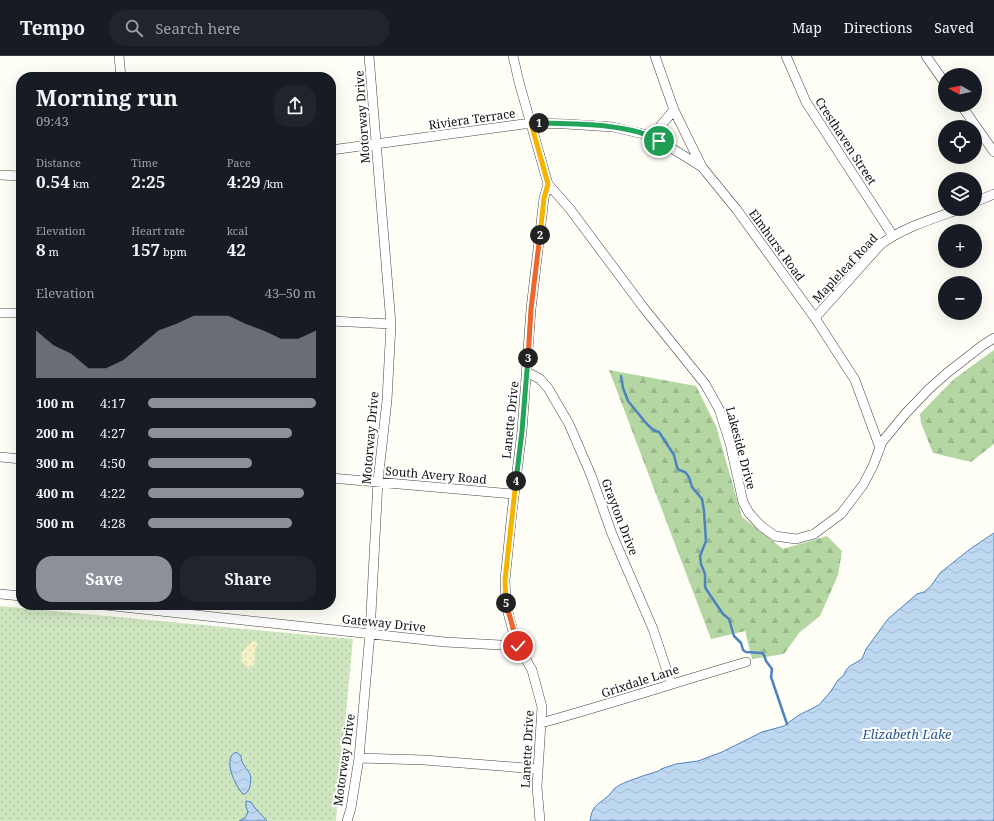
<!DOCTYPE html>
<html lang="en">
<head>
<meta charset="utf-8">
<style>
	:root { --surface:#171b24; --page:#20242c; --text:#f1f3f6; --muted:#9ea1a6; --line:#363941; --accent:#8c9099 }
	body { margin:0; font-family:"Noto Serif",serif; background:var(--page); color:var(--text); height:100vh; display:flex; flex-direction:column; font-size:15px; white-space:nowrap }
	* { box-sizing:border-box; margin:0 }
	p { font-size:13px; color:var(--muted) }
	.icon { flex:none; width:22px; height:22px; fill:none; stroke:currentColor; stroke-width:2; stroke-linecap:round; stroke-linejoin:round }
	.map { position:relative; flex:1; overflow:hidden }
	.side { position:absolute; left:16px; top:16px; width:320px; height:538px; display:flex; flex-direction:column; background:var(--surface); border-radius:16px; box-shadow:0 4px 16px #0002 }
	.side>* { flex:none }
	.needle { width:26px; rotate:278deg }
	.fabs { position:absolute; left:938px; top:12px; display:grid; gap:8px }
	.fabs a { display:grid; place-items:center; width:44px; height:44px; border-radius:50%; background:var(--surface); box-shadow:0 4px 16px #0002; font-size:20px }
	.pin { position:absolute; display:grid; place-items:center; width:34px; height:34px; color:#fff; margin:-17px; border:2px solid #fff; border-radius:50%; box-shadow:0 1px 4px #0007 }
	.km { position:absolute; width:20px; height:20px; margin:-10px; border-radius:50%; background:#222; color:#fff; font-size:11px; line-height:20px; text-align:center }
	.round { display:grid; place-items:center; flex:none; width:42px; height:42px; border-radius:16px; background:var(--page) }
	.overview { display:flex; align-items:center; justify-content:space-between; height:68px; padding:0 20px }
	h1 { font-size:22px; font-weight:700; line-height:30px }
	.stats { display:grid; grid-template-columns:repeat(3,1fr); gap:6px; height:68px; padding:4px 20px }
	.stats div { display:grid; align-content:center }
	.stats b { font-size:17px; font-weight:700 }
	.stats small { font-size:11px; font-weight:400 }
	.stats p { font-size:11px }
	.chart { height:112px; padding:8px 20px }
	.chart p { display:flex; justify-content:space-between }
	.chart svg { width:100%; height:72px; margin-top:4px; fill:var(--accent); opacity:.7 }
	.button { display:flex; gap:8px; margin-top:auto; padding:8px 20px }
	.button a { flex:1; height:46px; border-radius:16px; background:var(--accent); color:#fff; font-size:16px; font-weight:700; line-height:46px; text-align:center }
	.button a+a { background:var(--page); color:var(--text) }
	ul { padding:0 20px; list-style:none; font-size:13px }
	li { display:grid; grid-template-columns:64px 48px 1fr; align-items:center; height:30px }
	li i { height:10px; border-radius:5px; background:var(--accent) }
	header { display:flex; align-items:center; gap:24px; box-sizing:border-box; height:56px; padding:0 20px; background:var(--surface); border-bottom:1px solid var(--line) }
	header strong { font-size:19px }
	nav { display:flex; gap:22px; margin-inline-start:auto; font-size:14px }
	.search { width:280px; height:36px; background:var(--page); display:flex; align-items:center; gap:10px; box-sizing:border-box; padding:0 14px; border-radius:16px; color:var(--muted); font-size:15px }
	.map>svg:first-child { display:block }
	.grass { fill:url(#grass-dots) }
	.forest { fill:url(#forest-firs) }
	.sand { fill:url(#sand-dots) }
	.water { fill:url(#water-waves); stroke:#4d83c1 }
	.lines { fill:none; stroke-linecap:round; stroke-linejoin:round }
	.stream { stroke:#4d83c1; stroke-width:2.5 }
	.minor-casing { stroke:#444; stroke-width:10 }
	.minor { stroke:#fff; stroke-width:9 }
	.split-1-casing { stroke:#fff; stroke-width:8 }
	.split-2-casing { stroke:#fff; stroke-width:8 }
	.split-3-casing { stroke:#fff; stroke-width:8 }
	.split-4-casing { stroke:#fff; stroke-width:8 }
	.split-5-casing { stroke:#fff; stroke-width:8 }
	.split-6-casing { stroke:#fff; stroke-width:8 }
	.split-1 { stroke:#22a559; stroke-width:5 }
	.split-2 { stroke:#f5b400; stroke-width:5 }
	.split-3 { stroke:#f0652b; stroke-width:5 }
	.split-4 { stroke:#22a559; stroke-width:5 }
	.split-5 { stroke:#f5b400; stroke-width:5 }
	.split-6 { stroke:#f0652b; stroke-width:5 }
	.labels { text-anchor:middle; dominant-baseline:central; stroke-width:4; stroke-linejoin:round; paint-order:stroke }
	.street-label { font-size:12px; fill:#111; stroke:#fff }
	.water-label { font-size:13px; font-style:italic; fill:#255798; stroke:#fff }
</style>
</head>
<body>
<header>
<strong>Tempo</strong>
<div class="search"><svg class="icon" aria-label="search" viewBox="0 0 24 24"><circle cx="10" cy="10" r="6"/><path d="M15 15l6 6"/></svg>Search here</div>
<nav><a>Map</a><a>Directions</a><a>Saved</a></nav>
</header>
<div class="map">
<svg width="994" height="765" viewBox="0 0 994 765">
	<defs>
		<pattern id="grass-dots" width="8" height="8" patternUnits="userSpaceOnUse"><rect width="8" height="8" fill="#d0e6c1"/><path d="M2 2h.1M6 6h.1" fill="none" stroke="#b2c4a5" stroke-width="1.8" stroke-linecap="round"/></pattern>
		<pattern id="forest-firs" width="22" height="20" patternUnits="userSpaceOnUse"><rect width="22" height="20" fill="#b3d6a2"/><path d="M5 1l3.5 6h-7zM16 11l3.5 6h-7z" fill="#99b78a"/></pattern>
		<pattern id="sand-dots" width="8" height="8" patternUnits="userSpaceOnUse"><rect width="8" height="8" fill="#f5f1c7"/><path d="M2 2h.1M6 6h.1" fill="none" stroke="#d1ceaa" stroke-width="1.8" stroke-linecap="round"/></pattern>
		<pattern id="water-waves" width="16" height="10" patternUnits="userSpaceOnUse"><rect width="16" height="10" fill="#bfd8f1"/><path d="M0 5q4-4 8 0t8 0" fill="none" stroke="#a3b8ce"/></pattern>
	</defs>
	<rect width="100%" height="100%" fill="#fefdf6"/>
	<path class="grass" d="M0,550L353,583L336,765H0Z"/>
	<path class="forest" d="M994,294V388L971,406L933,397L921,367L920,358L954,323Z
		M609,314L696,330L716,370L742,461L783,493L827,480L842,495L838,519L820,560L799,577L784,598L752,603L745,575L711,583Z"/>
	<path class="sand" d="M255,585L258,588C257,590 255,592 255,595C253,602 259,609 248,612L241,604V597L251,586Z"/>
	<path class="water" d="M994,477V765H590C592,750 596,750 607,741C610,739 612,735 615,732C622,726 649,718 659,715L661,713L676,708L698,705L722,696L762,676L784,670L799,659L819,649L831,635L838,624L844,619L846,614L850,610L862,603L866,593L888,563L917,538L924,536L931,530L940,517L970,493Z
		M236,696L241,700C242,715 254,712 250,730C249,734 248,736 245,738H243C235,730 222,702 236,696Z
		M246,745L251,746L255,752L267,765H239L245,762L248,756L246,751Z"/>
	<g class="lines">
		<path class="stream" d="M621,320L623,332L628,345L646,367L653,374L659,376L674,399L677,411L679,414L685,416L689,421L692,431L702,443L704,455L706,485L700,500L701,508L705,518V530L706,533L723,558L729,563L734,580L741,587L743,594L746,596L762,597L764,599L766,605L772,613L771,621L787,668"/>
		<defs>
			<path id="minor" d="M119,0L121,21
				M513,0L519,26L548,128L570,153L643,251L705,328L719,353L730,387L743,446L749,457L761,470L775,480L796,483L814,478L841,458L863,429L873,410L882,386L906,357L929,333L947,317L983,289L994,282
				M655,0L674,54L702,111L737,154L815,262L855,324L880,392
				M786,0L806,46L893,180
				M926,0L945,27
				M961,49L994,96
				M652,80L674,54
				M331,94L531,67L566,68L613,71L652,80L702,111
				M0,119L21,120
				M975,146L994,138
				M0,257H21
				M815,262L881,188C905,171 932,163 960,153
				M331,265L391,268
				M527,316L540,323L548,332L569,368L591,419L612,478L653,573L671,627
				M0,401L21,403
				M331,422L514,438
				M0,538L21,540
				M105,549L445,586L518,590
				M541,667C610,648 677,626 746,606
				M359,702L424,704L538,713
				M347,765L351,752L359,702L370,577L378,425L387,344L391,268L369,0
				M540,765L537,731L542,651L532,614L518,590L514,579L506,549L505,524L512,456L522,375L531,253L544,142L548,128"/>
		</defs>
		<use href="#minor" class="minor-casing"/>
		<use href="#minor" class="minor"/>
	</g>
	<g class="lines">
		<defs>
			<path id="split-1" d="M539,67C572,68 632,67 659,85"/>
			<path id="split-2" d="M539,67H531L548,128L544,142L540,179"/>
			<path id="split-3" d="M528,302L531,253L540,179"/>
			<path id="split-4" d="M516,425L522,375L528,302"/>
			<path id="split-5" d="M506,547L505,524L516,425"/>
			<path id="split-6" d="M506,547L518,590"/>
		</defs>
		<use href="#split-1" class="split-1-casing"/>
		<use href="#split-2" class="split-2-casing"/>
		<use href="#split-3" class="split-3-casing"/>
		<use href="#split-4" class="split-4-casing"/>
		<use href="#split-5" class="split-5-casing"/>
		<use href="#split-6" class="split-6-casing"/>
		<use href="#split-1" class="split-1"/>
		<use href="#split-2" class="split-2"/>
		<use href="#split-3" class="split-3"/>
		<use href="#split-4" class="split-4"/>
		<use href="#split-5" class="split-5"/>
		<use href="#split-6" class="split-6"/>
	</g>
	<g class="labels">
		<g class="street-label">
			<text transform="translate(362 61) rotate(-94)">Motorway Drive</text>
			<text transform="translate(472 63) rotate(-8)">Riviera Terrace</text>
			<text transform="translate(846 85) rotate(57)">Cresthaven Street</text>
			<text transform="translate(777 189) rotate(54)">Elmhurst Road</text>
			<text transform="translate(845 212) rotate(-47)">Mapleleaf Road</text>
			<text transform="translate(510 364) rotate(-84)">Lanette Drive</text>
			<text transform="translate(370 382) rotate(-85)">Motorway Drive</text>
			<text transform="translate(741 392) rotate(75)">Lakeside Drive</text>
			<text transform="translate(436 419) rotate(5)">South Avery Road</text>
			<text transform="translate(620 461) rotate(69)">Grayton Drive</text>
			<text transform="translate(384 567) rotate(6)">Gateway Drive</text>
			<text transform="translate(640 625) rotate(-18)">Grixdale Lane</text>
			<text transform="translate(527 693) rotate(-87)">Lanette Drive</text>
			<text transform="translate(344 704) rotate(-82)">Motorway Drive</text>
		</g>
		<g class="water-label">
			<text x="907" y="678">Elizabeth Lake</text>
		</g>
	</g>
</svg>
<div class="fabs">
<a><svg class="needle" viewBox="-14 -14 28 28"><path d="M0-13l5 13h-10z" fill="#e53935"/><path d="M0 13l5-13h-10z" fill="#9ea1a6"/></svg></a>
<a><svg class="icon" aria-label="locate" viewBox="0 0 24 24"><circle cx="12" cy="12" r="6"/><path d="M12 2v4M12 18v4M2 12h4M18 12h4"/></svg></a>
<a><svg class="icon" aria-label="layers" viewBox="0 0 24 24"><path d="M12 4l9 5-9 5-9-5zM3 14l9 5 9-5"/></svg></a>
<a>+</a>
<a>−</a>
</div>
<div class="pin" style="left:659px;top:85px;background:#1e9e55"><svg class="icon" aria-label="arrive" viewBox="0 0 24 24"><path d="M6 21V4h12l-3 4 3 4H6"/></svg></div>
<div class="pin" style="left:518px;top:590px;background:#d93025"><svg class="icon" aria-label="check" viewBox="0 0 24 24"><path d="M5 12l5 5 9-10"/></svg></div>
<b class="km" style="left:539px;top:67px">1</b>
<b class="km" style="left:540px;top:179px">2</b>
<b class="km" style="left:528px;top:302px">3</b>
<b class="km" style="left:516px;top:425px">4</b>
<b class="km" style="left:506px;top:547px">5</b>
<section class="side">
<div class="overview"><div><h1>Morning run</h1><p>09:43</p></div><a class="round"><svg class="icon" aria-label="share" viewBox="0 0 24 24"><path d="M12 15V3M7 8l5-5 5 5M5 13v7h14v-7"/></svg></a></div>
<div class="stats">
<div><p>Distance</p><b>0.54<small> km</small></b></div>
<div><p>Time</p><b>2:25</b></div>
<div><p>Pace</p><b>4:29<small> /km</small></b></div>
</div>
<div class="stats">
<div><p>Elevation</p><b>8<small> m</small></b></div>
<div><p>Heart rate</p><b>157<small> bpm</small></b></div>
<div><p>kcal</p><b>42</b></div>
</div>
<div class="chart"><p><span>Elevation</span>43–50 m</p>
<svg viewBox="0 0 160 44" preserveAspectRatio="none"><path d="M0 44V15L10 24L20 29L30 38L40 38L50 33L60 24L70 15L80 11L90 6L100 6L110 6L120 11L130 15L140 20L150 20L160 15V44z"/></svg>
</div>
<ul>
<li><b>100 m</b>4:17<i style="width:100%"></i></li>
<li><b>200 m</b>4:27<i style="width:86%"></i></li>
<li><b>300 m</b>4:50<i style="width:62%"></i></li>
<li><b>400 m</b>4:22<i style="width:93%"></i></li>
<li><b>500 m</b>4:28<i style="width:86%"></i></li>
</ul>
<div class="button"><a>Save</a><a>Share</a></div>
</section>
</div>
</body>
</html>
